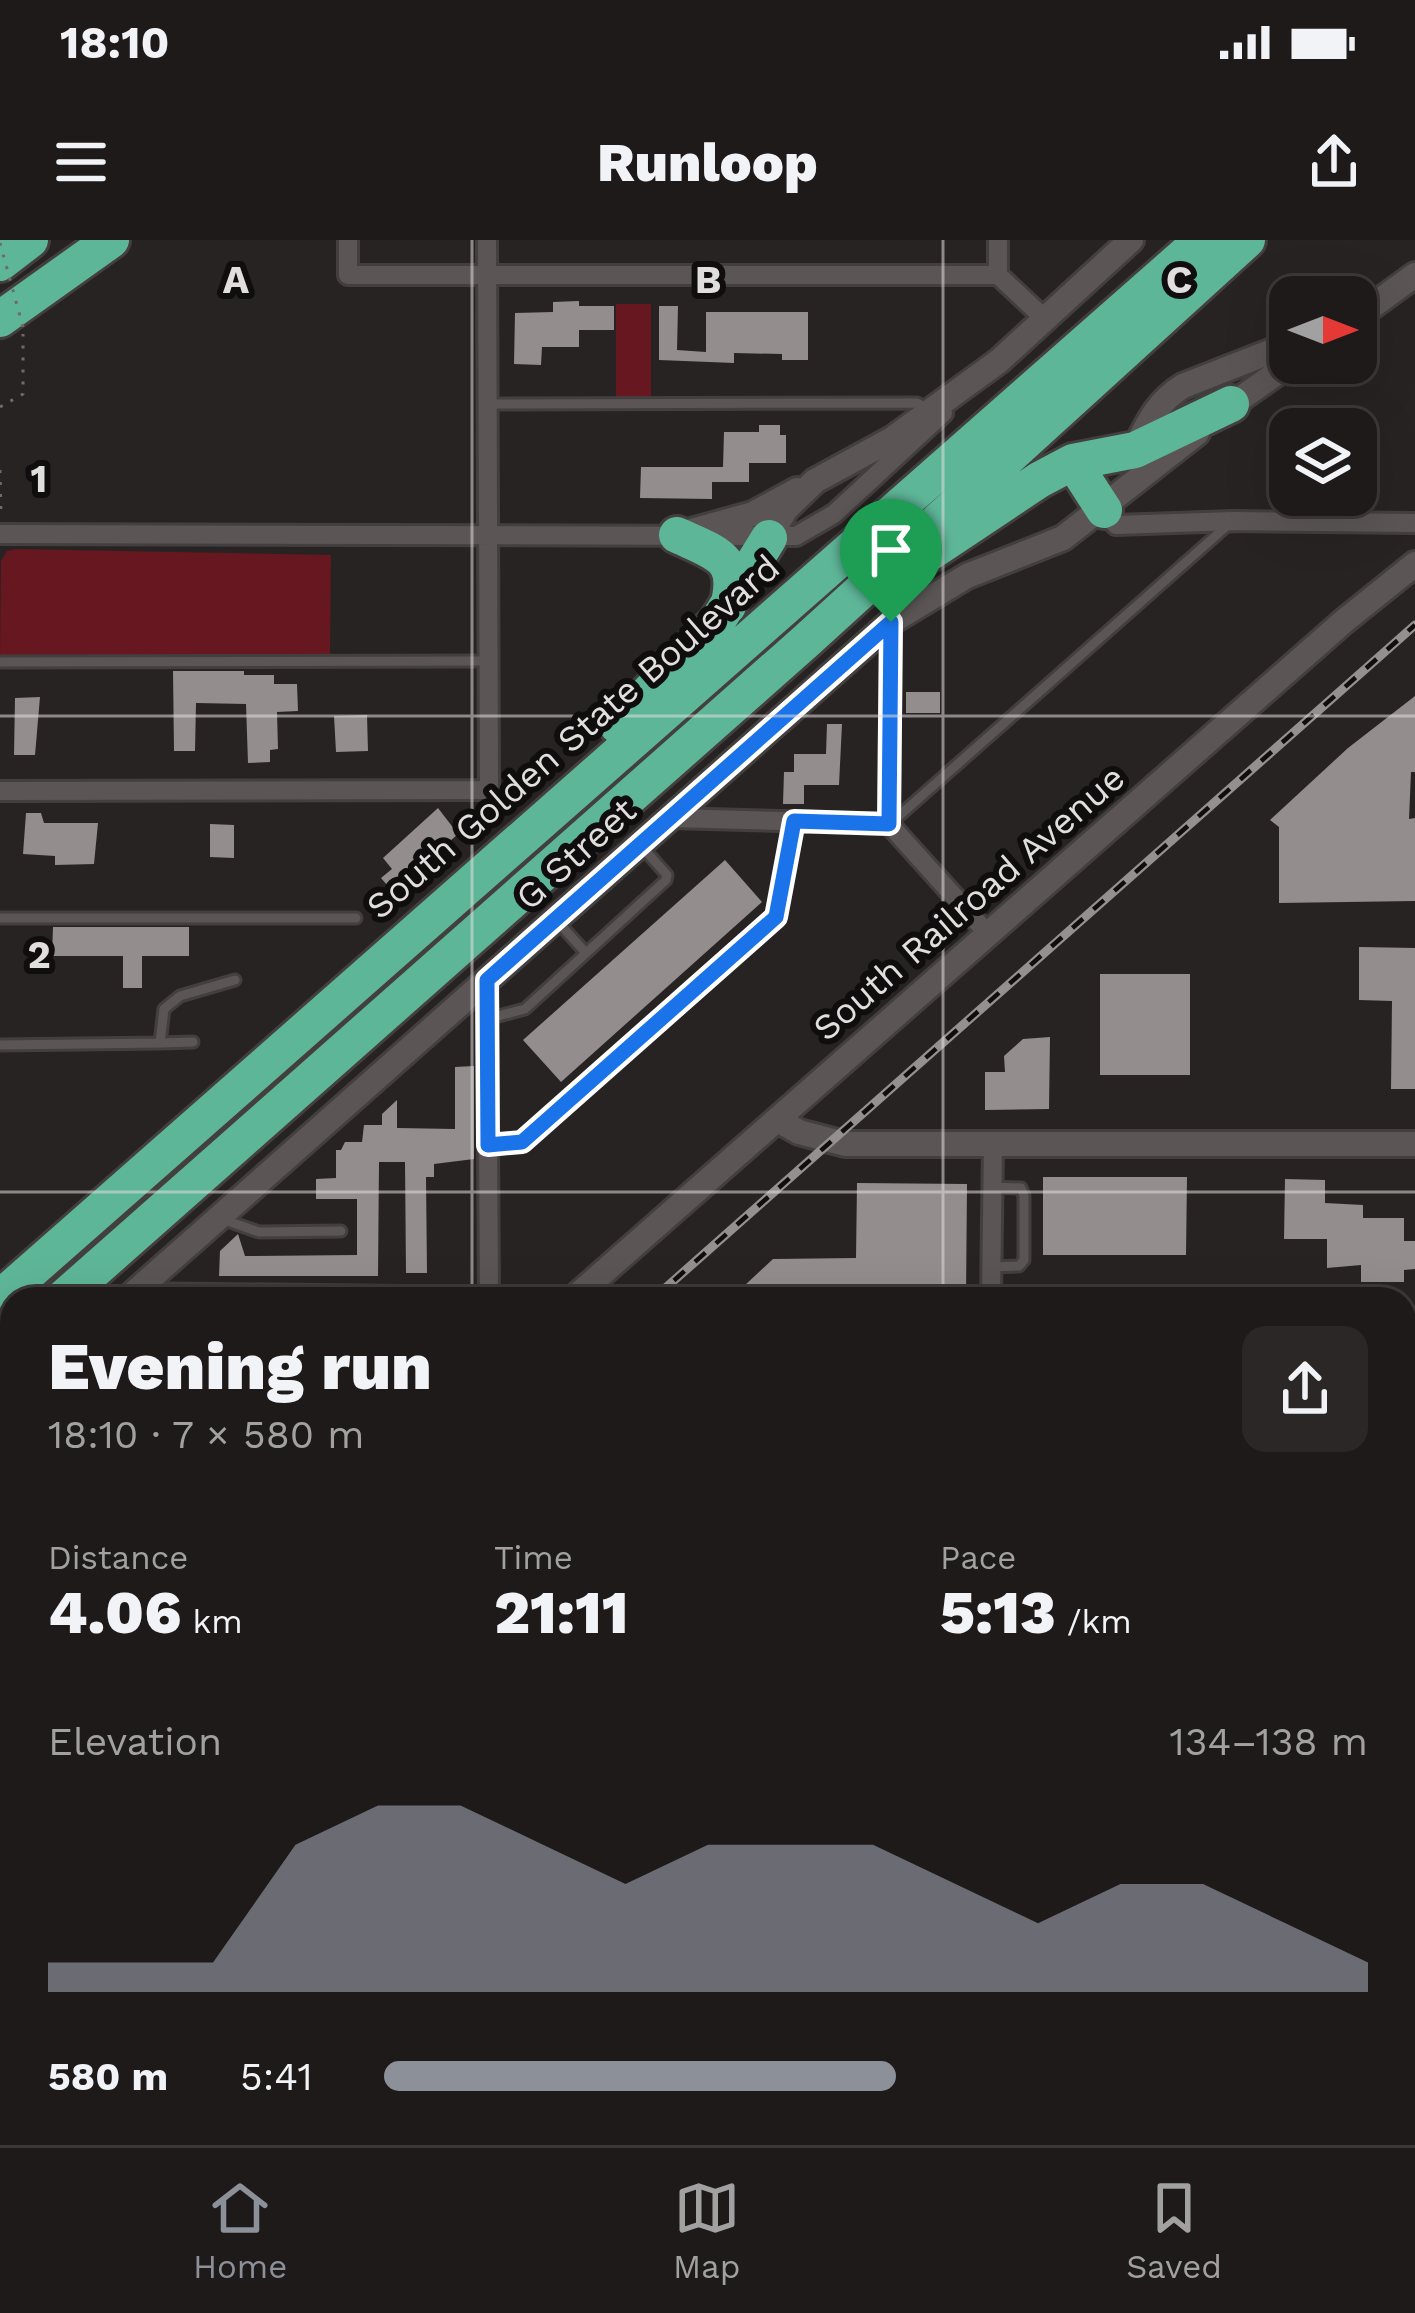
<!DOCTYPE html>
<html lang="en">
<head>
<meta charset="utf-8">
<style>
	:root { --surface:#1e1a1a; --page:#2b2727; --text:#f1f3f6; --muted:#a1a1a2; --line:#3c3839; --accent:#8c9099 }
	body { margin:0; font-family:"Work Sans",sans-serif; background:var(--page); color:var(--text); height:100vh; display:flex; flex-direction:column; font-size:45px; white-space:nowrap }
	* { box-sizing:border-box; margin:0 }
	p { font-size:39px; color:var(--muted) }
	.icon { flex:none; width:66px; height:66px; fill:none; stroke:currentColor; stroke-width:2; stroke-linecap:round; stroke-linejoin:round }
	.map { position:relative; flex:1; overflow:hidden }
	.panel { position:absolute; left:0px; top:1047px; width:1416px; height:858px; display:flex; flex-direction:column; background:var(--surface); border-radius:36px 36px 0 0; box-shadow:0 12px 48px #0002,0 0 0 3px var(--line) }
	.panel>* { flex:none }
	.needle { width:78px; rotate:90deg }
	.buttons { position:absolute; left:1269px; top:36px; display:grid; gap:24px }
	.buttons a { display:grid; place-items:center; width:108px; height:108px; border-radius:24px; background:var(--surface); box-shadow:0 12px 48px #0002,0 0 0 3px var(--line); font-size:60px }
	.pin { position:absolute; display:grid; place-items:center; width:102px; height:102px; color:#fff; margin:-123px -51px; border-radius:50% 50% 50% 0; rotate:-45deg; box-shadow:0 0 12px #0007 }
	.pin .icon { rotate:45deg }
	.round { display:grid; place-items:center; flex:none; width:126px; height:126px; border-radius:24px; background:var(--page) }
	.overview { display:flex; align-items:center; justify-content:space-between; height:204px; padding:0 48px }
	h1 { font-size:66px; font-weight:800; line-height:90px }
	.metrics { display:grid; grid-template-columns:repeat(3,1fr); gap:18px; height:204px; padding:12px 48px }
	.metrics div { display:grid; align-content:center }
	.metrics b { font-size:60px; font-weight:800 }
	.metrics small { font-size:33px; font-weight:400 }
	.metrics p { font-size:33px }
	.chart { height:336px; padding:24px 48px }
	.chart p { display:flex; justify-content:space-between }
	.chart svg { width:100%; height:216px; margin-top:12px; fill:var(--accent); opacity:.7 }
	ul { padding:0 48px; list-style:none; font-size:39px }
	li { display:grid; grid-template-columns:192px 144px 1fr; align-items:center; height:90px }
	li i { height:30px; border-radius:15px; background:var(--accent) }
	.status { display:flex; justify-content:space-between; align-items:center; height:84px; padding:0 60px; background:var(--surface); direction:ltr }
	.status svg { height:33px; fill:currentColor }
	header { display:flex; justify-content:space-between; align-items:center; height:156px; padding:0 48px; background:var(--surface); font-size:54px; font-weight:800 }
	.dock { display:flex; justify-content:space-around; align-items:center; height:168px; border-top:3px solid var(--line); background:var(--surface); font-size:33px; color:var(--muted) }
	.dock a { display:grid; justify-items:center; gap:6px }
	.dock .selected { color:var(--accent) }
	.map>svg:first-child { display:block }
	.green { fill:#66171f }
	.building { fill:#938d8d }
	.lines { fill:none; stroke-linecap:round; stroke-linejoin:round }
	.service-casing { stroke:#433f3f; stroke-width:15 }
	.minor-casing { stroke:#433f3f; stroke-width:24 }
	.tertiary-casing { stroke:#433f3f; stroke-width:30 }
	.motorway-casing { stroke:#433f3f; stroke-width:42 }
	.path { stroke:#6f6b6b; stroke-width:3; stroke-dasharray:3 9; stroke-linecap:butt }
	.service { stroke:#5b5655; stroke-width:9 }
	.minor { stroke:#5b5655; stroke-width:18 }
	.tertiary { stroke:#5b5655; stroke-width:24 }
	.motorway { stroke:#5eb698; stroke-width:36 }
	.rail-casing { stroke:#949090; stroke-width:9 }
	.rail { stroke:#0f0d0d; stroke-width:4.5; stroke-dasharray:14; stroke-linecap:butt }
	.path-bridge { stroke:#6f6b6b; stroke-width:3; stroke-dasharray:3 9; stroke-linecap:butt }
	.route-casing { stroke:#fff; stroke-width:24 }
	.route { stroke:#1a73e8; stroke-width:15 }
	.grid { fill:none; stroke:#e2dede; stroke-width:3; stroke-opacity:0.55 }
	.labels { text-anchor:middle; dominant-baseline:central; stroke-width:12; stroke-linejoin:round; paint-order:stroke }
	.street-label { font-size:36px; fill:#e2dede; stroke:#0f0d0d }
	.grid-label { font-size:39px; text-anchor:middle; font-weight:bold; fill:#e2dede; stroke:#0f0d0d; stroke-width:12; stroke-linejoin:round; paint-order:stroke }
</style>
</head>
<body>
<div class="status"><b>18:10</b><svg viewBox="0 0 49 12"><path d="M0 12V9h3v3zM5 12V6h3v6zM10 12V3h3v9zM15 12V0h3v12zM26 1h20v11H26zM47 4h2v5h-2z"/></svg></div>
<header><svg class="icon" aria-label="menu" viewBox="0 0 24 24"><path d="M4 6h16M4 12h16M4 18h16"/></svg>Runloop<svg class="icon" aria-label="share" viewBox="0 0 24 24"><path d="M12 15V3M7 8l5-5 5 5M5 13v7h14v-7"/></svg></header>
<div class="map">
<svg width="1415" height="1905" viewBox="0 0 1415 1905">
	<rect width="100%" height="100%" fill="#282323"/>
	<path class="green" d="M616,64H651V161H616Z
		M16,309L331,315L330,415L0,416L1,321L7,311Z
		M7,1852H12V1893H172V1905H6Z"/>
	<path class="building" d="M579,61V66H614V90H579V107H542L541,125L514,124L515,73L553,72V62Z
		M659,66H678L677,110L706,112V72H808V120H782V114L734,113V123L659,120Z
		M759,185H780V195H786V223H749V242H712V259L640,258L641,227H723L724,192H759Z
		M173,431H244V435H274V444H297L298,471L277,472L278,509L270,510V522L248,523L246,464L196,463L195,511H174Z
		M906,452H940V473H906Z
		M1415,456V532H1411L1409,579L1415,578V661L1279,663V587L1270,580L1348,508Z
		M40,457L35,515H14L15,458Z
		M367,475L368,511L336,512L334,476Z
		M827,484H842L839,545H804V564H783L784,532H794V514H826Z
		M438,568L458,594L393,652L381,638L392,629L383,618Z
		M26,573H41L44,583H98L94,624L55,625V616L23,614Z
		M210,584L234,585V618L210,617Z
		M725,620L762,662L561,842L523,800Z
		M53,687H189V716H142V748H123V716H52Z
		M1359,707L1415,708V849H1391L1392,761L1359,760Z
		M1100,734H1190V835H1100Z
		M1050,797L1049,869L985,870V832H1005L1004,816L1023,799Z
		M474,826V919L434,924V937H426L427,1033H406L405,922H379L378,1036H219L220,1011L238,994L245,1016L357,1015V959H316V939L336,938V910H341L345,902H362L364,885H382V874L397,860V888L455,889V827Z
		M1043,937H1187L1186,1015H1043Z
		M1285,939L1325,940V963L1363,965V978H1404V1001H1415V1029L1404,1030V1042H1361V1025L1327,1028V999H1284Z
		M857,943L967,944L966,1059H730L773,1019L856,1018Z"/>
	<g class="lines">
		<defs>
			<path id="service" d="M487,164L917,163L930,170
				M0,422L487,421
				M891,583L1229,284
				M0,678H356
				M557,681L586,713
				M487,779L525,769L666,640L667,635L643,608
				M160,803L193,802
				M0,805L160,803L164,769L180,756L235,740
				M488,905L522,902L776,677L793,583
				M992,947L1021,948L1024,956V1020L1019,1026L992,1027
				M222,979L259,992L341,991
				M0,1362L12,1355
				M1404,1571H1415
				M679,1893V1905
				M1208,1893L1209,1905
				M869,1905L880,1893"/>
			<path id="minor" d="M348,0V35H998L1045,79
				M998,35V0
				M1104,270L1116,285L1233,281L1415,283
				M0,294L796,296L834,274L943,173
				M891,382L889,584L988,694
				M0,551L489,550L487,0
				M671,578L889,584
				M487,741L489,1059
				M133,1053L489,1057
				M991,1059L993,903
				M0,1710H12
				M0,1834H12
				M482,1893V1905"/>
			<path id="tertiary" d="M1356,78L1415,35
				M1223,171L1291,123
				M1135,209C1148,183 1157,162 1183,146L1290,104
				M677,295L753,274L797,250
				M769,298L786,269L815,241L892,199L999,121L1131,0
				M778,880L799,892L845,904H1415
				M127,1059L891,382L967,336L1063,298L1197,193
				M573,1059L1343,382L1415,324
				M0,1171L12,1160"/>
			<path id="motorway" d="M0,23L30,0
				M0,79L111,0
				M1073,222L1135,210L1231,164
				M677,295C716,313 741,317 728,366
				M931,312L1039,240L1073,222L1104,270
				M617,485L717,382L769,298
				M0,1058L1202,0
				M62,1059L806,401L1247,0
				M0,1114L12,1103"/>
		</defs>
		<use href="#service" class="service-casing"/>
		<use href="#minor" class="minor-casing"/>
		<use href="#tertiary" class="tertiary-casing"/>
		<use href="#motorway" class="motorway-casing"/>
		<path class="path" d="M0,167L23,154V94
			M0,230L1,276"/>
		<use href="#service" class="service"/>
		<use href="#minor" class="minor"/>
		<use href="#tertiary" class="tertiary"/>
		<use href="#motorway" class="motorway"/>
		<defs>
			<path id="rail" d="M653,1059L1415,385
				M0,1636L12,1626
				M953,1893V1905"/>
		</defs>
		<use href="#rail" class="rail-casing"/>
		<use href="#rail" class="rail"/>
		<path class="path-bridge" d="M0,3L23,87"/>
	</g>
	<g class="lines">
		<defs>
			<path id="route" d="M891,382L889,584L794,581L776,677L522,902L488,905L487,740Z"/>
		</defs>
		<use href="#route" class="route-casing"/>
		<use href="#route" class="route"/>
	</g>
	<path class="grid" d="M472,0V1059M943,0V1059M0,476H1415M0,952H1415M0,1429H12M1404,1429H1415M472,1893V1905M943,1893V1905"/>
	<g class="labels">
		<g class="street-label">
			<text transform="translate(573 497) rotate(-41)">South Golden State Boulevard</text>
			<text transform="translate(576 614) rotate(-42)">G Street</text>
			<text transform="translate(969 663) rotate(-41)">South Railroad Avenue</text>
		</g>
	</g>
	<g class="grid-label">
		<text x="236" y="53">A</text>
		<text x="708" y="53">B</text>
		<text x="1179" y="53">C</text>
		<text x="39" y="252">1</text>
		<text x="39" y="728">2</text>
	</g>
</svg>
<div class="buttons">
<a><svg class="needle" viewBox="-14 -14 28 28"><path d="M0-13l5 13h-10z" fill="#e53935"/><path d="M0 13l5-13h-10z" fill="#a1a1a2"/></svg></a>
<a><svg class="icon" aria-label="layers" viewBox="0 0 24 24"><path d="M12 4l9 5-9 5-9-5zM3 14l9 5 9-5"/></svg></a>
</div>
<div class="pin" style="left:891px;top:382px;background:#1e9e55"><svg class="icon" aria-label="arrive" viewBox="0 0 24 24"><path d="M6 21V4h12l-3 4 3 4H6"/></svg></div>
<section class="panel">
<div class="overview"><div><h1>Evening run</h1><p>18:10 · 7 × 580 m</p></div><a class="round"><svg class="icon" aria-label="share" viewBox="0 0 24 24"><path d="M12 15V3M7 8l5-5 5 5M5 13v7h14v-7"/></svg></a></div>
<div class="metrics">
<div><p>Distance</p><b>4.06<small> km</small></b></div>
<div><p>Time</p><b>21:11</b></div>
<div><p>Pace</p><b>5:13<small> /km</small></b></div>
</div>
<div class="chart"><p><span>Elevation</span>134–138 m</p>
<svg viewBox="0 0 160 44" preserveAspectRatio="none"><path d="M0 44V38L10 38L20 38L30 14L40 6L50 6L60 14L70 22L80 14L90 14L100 14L110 22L120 30L130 22L140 22L150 30L160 38V44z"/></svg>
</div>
<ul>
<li><b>580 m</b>5:41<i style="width:52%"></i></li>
</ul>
</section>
</div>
<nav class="dock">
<a class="selected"><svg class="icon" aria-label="home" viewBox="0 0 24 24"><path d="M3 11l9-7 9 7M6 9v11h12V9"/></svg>Home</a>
<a><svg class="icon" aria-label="map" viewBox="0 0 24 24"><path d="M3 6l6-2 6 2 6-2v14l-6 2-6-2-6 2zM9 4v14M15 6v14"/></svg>Map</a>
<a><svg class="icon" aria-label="saved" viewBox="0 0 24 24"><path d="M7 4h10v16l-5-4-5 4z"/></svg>Saved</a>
</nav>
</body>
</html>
